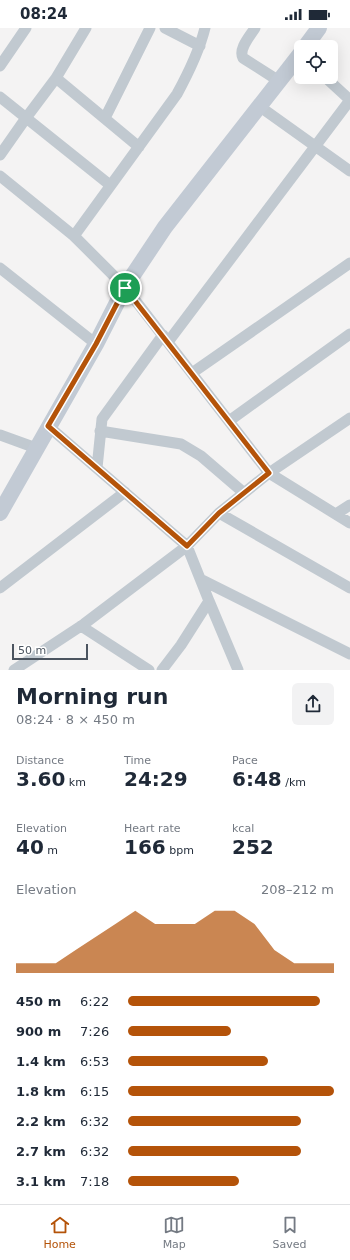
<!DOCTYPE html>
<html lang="en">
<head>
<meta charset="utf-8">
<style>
	:root { --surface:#fff; --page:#f2f2f3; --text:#1f2937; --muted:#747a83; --line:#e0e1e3; --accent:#b45309 }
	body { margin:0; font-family:"DejaVu Sans",sans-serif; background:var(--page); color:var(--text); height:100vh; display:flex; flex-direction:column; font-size:15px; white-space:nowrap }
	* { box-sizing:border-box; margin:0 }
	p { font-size:13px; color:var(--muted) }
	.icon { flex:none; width:22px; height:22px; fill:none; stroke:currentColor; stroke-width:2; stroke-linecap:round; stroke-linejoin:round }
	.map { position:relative; height:642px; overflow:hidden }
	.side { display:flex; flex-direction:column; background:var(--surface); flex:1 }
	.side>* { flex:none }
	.tools { position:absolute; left:294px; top:12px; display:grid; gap:8px }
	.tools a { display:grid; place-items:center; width:44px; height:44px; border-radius:6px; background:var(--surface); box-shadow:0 4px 16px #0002; font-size:20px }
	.scale { position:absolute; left:12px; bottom:10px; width:76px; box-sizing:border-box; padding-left:4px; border:2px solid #4b545f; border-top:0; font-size:11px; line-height:14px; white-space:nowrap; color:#4b545f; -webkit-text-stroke:3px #fff; paint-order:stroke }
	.pin { position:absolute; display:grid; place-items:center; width:34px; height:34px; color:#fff; margin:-17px; border:2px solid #fff; border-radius:50%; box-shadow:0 1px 4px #0007 }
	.round { display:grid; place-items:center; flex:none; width:42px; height:42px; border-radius:6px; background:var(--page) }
	.headline { display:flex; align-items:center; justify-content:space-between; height:68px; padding:0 16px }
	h1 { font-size:22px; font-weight:800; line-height:30px }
	.figures { display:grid; grid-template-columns:repeat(3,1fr); gap:6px; height:68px; padding:4px 16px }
	.figures div { display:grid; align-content:center }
	.figures b { font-size:20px; font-weight:800 }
	.figures small { font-size:11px; font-weight:400 }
	.figures p { font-size:11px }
	.chart { height:112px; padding:8px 16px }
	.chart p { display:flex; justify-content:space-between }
	.chart svg { width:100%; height:72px; margin-top:4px; fill:var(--accent); opacity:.7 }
	ul { padding:0 16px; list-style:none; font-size:13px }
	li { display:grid; grid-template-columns:64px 48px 1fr; align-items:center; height:30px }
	li i { height:10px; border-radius:5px; background:var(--accent) }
	.status { display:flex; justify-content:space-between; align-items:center; height:28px; padding:0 20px; background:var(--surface); direction:ltr }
	.status svg { height:11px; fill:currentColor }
	.dock { display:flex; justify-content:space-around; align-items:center; height:56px; border-top:1px solid var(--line); background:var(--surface); font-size:11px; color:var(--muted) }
	.dock a { display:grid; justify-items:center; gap:2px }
	.dock .on { color:var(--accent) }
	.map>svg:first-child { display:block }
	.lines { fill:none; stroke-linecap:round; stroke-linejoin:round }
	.street { stroke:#c1c9d0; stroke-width:11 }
	.secondary { stroke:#c2cad4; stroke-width:16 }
	.route-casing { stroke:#fff; stroke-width:8 }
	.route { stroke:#b45309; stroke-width:5 }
</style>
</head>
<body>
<div class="status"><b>08:24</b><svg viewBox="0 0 49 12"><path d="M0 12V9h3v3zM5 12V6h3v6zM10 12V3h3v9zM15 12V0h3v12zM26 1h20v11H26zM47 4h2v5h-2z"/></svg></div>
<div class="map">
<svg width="350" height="642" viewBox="0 0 350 642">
	<rect width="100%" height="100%" fill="#f4f3f3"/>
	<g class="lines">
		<path class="street" d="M165,0L200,18
			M255,0C250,8 238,21 243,30L279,53
			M0,38L26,0
			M325,49L350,72
			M56,50L139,119
			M0,69L110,157
			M259,78L350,143
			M105,90L150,0
			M0,127L26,90L56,50L86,0
			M0,148L74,208L125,259L269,445L350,495
			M74,208L177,66C189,44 199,24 205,0
			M0,240L96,316
			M168,314L350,72
			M192,345L350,235
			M229,393L350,306
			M48,398L187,518L219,485L269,445L350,390
			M100,403L181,416L201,428L244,465
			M0,407L36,420
			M97,440L102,391L163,307
			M219,485L350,560
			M336,486L350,477
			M202,552L350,626
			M0,560L125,464
			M209,573L238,642
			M81,598L149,642
			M14,642L84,596L187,518L209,573L181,617L162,642"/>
		<path class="secondary" d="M305,19L319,0
			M0,485L96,316L125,259L165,199L301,25"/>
	</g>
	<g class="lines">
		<defs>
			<path id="route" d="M125,260L269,445L219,485L187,518L48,398L96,316Z"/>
		</defs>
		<use href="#route" class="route-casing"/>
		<use href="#route" class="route"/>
	</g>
</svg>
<div class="tools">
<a><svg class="icon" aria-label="locate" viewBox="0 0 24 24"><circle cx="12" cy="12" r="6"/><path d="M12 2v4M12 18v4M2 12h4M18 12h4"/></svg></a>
</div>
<div class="scale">50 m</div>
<div class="pin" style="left:125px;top:260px;background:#1e9e55"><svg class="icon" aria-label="arrive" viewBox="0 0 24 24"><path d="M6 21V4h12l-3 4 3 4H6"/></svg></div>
</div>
<section class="side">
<div class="headline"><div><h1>Morning run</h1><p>08:24 · 8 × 450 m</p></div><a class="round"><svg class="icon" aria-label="share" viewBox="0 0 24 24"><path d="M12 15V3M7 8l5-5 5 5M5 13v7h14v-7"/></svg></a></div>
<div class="figures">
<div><p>Distance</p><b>3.60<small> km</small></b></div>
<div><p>Time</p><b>24:29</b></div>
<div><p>Pace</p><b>6:48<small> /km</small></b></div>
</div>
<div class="figures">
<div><p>Elevation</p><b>40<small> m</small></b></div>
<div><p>Heart rate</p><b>166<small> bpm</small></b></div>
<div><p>kcal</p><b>252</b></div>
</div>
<div class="chart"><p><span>Elevation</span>208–212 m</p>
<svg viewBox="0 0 160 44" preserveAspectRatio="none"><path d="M0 44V38L10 38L20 38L30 30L40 22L50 14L60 6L70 14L80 14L90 14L100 6L110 6L120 14L130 30L140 38L150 38L160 38V44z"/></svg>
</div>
<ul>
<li><b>450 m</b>6:22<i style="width:93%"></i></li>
<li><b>900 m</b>7:26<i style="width:50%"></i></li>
<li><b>1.4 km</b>6:53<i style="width:68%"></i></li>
<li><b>1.8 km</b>6:15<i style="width:100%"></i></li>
<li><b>2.2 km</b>6:32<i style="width:84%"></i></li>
<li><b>2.7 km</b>6:32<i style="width:84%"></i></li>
<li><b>3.1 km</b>7:18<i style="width:54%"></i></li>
</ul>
</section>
<nav class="dock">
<a class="on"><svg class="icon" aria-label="home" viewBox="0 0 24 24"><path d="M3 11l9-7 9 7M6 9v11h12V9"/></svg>Home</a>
<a><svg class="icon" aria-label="map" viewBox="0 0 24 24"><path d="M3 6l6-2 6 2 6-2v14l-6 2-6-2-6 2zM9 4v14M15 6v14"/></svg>Map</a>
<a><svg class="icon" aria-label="saved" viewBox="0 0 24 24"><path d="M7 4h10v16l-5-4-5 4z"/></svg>Saved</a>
</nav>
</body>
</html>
